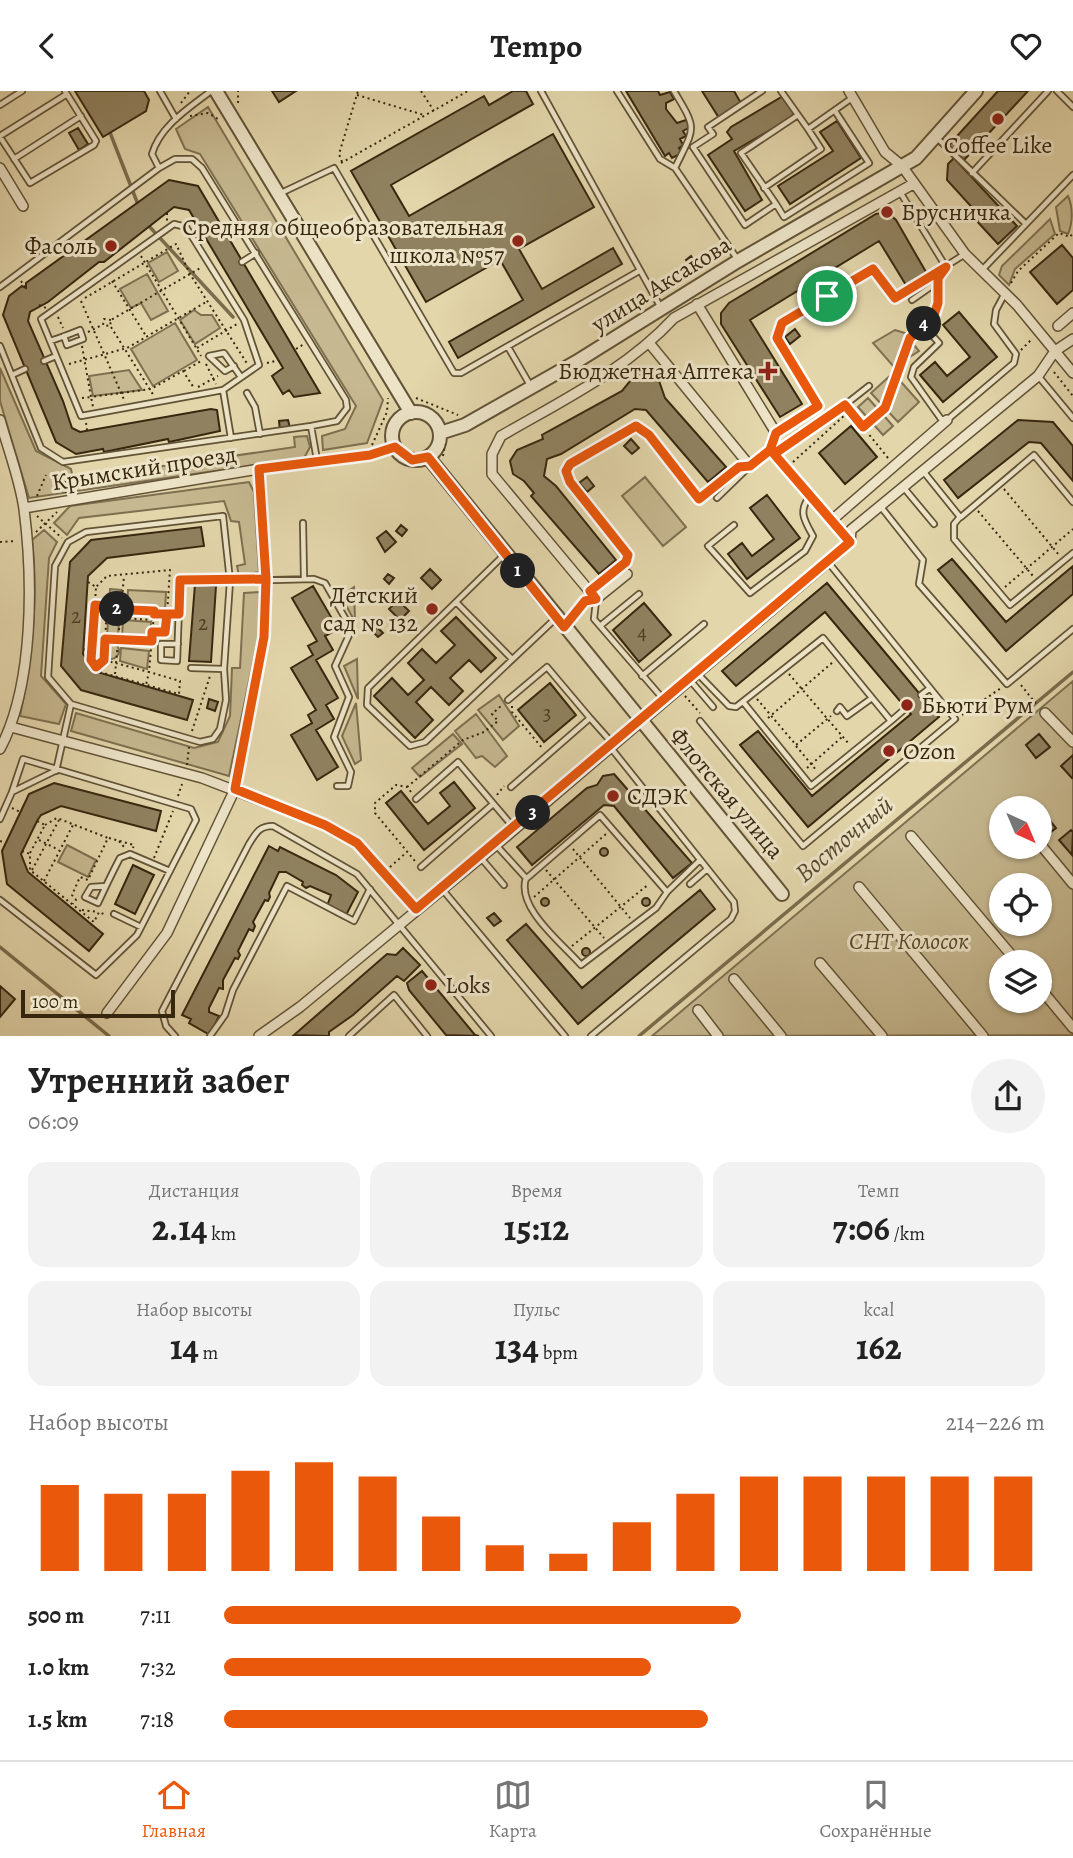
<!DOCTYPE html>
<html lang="ru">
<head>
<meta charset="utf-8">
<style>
	:root { --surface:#fff; --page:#f2f2f2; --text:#222; --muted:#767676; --line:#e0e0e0; --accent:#ea580c }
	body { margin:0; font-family:Alegreya,serif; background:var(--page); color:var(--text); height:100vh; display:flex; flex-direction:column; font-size:26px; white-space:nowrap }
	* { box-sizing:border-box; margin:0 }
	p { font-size:23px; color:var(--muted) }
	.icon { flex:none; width:38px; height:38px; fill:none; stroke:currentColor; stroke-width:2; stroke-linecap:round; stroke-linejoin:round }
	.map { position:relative; height:945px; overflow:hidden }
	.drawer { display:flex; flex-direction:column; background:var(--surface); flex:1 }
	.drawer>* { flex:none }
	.needle { width:46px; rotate:136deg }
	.controls { position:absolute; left:989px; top:705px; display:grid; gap:14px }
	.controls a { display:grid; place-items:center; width:63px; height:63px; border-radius:50%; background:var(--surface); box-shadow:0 2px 5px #0004; font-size:35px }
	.scale { position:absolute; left:21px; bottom:18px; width:154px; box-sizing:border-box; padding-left:7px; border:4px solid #37270f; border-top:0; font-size:19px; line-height:24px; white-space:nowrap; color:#37270f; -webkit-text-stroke:5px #ede4c8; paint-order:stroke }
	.pin { position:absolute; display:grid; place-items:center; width:60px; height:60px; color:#fff; margin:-30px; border:4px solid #fff; border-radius:50%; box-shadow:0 2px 7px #0007 }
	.km { position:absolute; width:35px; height:35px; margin:-18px; border-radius:50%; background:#222; color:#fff; font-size:19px; line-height:35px; text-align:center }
	.round { display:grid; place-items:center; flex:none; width:74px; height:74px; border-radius:37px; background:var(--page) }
	.summary { display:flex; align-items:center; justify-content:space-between; height:119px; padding:0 28px }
	h1 { font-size:38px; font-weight:700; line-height:52px }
	.metrics { display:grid; grid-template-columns:repeat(3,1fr); gap:10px; height:119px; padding:7px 28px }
	.metrics div { display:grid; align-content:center; border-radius:18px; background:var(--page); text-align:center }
	.metrics b { font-size:35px; font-weight:700 }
	.metrics small { font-size:19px; font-weight:400 }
	.metrics p { font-size:19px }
	.chart { height:196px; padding:14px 28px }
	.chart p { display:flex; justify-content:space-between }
	.chart svg { width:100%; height:126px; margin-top:7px; stroke:var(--accent); stroke-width:6 }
	ul { padding:0 28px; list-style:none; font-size:23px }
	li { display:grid; grid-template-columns:112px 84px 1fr; align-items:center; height:52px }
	li i { height:18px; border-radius:9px; background:var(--accent) }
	header { display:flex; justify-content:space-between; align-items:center; height:91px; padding:0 28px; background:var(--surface); font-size:32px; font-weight:700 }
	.tabs { display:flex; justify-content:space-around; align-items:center; height:98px; border-top:2px solid var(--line); background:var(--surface); font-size:19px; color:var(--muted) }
	.tabs a { display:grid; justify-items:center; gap:4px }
	.tabs .on { color:var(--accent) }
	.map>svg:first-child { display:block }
	.green { fill:#c6b890; stroke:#7e7050; stroke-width:2; fill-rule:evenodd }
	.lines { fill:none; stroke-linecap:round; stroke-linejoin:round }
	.stream { stroke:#7b6c4d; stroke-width:3.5 }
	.building { fill:#908260; stroke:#37270f; stroke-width:2 }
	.service-casing { stroke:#625336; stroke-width:8 }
	.minor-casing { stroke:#625336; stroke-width:12 }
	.tertiary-casing { stroke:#625336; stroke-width:16 }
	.path { stroke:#37270f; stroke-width:2; stroke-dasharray:2 3.5; stroke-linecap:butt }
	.service { stroke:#ede4c8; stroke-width:4.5 }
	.minor { stroke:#ede4c8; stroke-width:9 }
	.tertiary { stroke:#ede4c8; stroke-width:12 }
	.route-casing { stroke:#fff; stroke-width:14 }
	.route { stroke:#ea580c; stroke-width:9 }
	.poi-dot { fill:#8f2418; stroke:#ede4c8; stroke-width:2.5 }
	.labels { text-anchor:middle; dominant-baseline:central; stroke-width:6; stroke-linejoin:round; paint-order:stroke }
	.number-label { font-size:21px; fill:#4d3e23 }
	.poi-label { font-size:24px; fill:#37270f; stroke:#ede4c8; text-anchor:start }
	.street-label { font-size:24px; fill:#37270f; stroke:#ede4c8 }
	.park-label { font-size:24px; font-style:italic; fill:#5b4b2f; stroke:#ede4c8 }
	.water-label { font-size:26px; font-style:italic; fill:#594a2e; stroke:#ede4c8 }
</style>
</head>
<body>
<header><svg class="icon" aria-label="back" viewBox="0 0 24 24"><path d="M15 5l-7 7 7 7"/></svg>Tempo<svg class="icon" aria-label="heart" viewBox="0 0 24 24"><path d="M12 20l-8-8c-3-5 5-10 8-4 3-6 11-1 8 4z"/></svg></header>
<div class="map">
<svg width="1073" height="945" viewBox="0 0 1073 945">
	<rect width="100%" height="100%" fill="#e3d6ab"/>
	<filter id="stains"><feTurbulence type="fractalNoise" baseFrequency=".00286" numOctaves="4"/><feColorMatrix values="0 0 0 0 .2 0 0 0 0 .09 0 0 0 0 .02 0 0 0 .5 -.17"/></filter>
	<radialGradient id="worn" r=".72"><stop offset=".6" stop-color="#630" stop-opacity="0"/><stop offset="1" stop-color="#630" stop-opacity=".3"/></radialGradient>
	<path class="green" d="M208,16L383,309L367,352L323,359L322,345L345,338L356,315L200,63L185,58L176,38Z
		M1068,105C1073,116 1073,131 1068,143L1060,140L1056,116Z
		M1050,128L1055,143L1015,178L1009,194L999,184L1002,175Z
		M167,161L178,180L159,191L148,172Z
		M147,183L168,220L151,229L141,212L131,217L120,198Z
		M194,219L201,224H212L220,237L195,253L180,229Z
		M175,232L197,269L153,295L131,258Z
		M895,239L911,244L910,249L919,260L894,276L873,252Z
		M0,277L36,360L71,378L73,388L295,356L294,346L307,345L310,356L304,367L29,407L0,310Z
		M129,279L142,299L93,305L89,285Z
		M893,282L919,311L898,331L871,302Z
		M868,307L893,335L883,344L858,316Z
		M645,386L686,436L663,455L622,405Z
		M249,391L254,401L259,481L239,485L237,475L245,473L239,431L231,430L224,410L79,427L67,444L54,432L70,415Z
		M44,439L57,451L49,467L41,585L66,613L59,633L20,625C32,568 39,508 32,449Z
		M354,496L355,531L341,505Z
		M110,498L121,499L120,516L109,515Z
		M128,499L166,501L165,519L127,517Z
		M260,501L259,543L229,685L71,640L76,622L194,657L218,651L230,625L232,577H240L244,502Z
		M108,529H119L118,546H107Z
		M123,529L151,531L150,548L122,546Z
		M103 560a8 8 0 1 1 16 0a8 8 0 1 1-16 0Z
		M121,557L149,560L147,578L120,570Z
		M357,568L358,608L344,575Z
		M1073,590V944L652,945ZM1001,718H1040V756H1001ZM1001,794H1040V833H1001ZM1001,872H1040V910H1001Z
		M499,604L519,635L503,649L478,619Z
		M356,612L361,669L355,673L342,645Z
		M476,623L507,665L495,676L482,665L476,667L455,640Z
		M453,643L462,653L420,686L412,677Z
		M67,754L96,769L88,786L58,771Z"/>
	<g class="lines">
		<path class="stream" d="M109,39L139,116
			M147,133L233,226
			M0,856L109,945
			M639,945L1073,581"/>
	</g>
	<path class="building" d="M75,0H144L149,9L146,20L103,46Z
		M272,0H296L279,11Z
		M513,0H526L533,13L391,94L409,125L553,43L594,116L519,158L542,198L613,157L622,173L458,267L449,251L523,209L503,174L500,169L426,211L351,80L484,5L489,14Z
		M626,0H658L660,4L670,1L674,8L666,12V18L677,32L686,29L690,36L683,40L686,45L680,48L683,54L679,57L682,62L672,67L669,62L665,65Z
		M702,0H734L742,14L719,27Z
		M998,0H1028L964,69L948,55Z
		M783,5L794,22L791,27L734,60L762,109L745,120L708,64L732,48L727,41L731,36Z
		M837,30L861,67L790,113L778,95L833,60L820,41Z
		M78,37L88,53L79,59L69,42Z
		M954,67L1017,135L998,153L974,127L978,123L947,89L948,73Z
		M169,89L198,95L320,302L294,306L289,299L283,303L272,285L283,277L189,119L174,116L104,171H99L48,211L30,221L28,230L63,310L72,337L80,341L211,318L217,319L220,340L169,351L168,348L104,361L103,358L76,363L56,351L3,224L9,205L22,195L26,197V192Z
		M887,121L896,129L926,181L906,194L879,150L750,229L802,313L780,326L721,233V222L729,212L876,123Z
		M1062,154L1073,167V199L1057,213L1030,181Z
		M691,165L696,173L691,176L686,169Z
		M959,221L997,266L943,311L920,284L935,271L947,285L970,266L943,234Z
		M795,238L800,245L790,253L785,246Z
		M646,281L658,287L665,307L726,376L708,391L646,319L635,318L561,363L547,368L544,385L556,395L616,469L599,483L531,405L534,402L524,390L513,383L510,370L517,359L543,348L542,344L547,341L622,300L635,284Z
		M288,329L290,337L280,339L279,330Z
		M1018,329L1053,331L1073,355V390L1041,352L1029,351L958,407L944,389Z
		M851,335L877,366L845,393L819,362Z
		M631,348L639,357L632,363L624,355Z
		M587,386L594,395L587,401L579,392Z
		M767,404L800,447L747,488L728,463L742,452L752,465L774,448L750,417Z
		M401,434L407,439L402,445L396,440Z
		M201,436L204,455L107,467L88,485L83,563L97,581L193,609L187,629L81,599L61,575L70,471L91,449Z
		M386,440L396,451L385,461L377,447Z
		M952,468L1006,531L1073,475V503L1006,560L938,479Z
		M430,478L441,489L432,498L421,487Z
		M388,483L394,487L389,493L384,488Z
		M827,492L939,626L808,736L740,654L758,640L812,705L911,623L825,521L736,595L722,580Z
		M195,493L216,495L211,571L189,570Z
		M313,495L338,538L325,545L333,559L316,569L338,607L326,614L334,628L316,639L338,676L317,689L291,644L312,632L308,624L316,619L291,577L313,564L308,555L317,550L292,507Z
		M398,509L409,520L400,529L389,518Z
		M644,512L671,544L639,571L613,539Z
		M456,526L496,567L481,581L469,569L450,587L463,600L449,614L431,596L416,611L433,629L415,647L374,605L392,587L408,604L424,589L408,572L422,558L436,572L455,554L441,540Z
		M377,536L383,542L378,546L373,541Z
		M550,592L576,624L544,651L518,619Z
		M209,608L218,611L215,620L207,617Z
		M1039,643L1050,656L1036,667L1026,654Z
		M1073,664V686L1072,687L1061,675Z
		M614,683L692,772L673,787L614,715L604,714L532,774L517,756L587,697L597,694L603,685Z
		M454,691L475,717L424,759L386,712L401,700L428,733L450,715L440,702Z
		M54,692L161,720L156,740L61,715L41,724L37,730L21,763L28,781L103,843L89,860L7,793L2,760L29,703Z
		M1024,708L1033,718H1014V717Z
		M1047,726L1056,737L1046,745L1040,732Z
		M1071,739L1073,741L1072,764L1059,749Z
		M269,755L278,760L280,756L336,784L358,801L344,828L326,818L331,804L310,795L306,797L302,794L303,791L286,781H279L269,802L270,806L268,810L265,809L253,831L255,835L253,840L249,838L238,860L240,864L238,868L235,867L223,889V898L219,897L209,917V921L219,925L210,944L189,932L191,928L182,924Z
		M600 761a4 4 0 1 1 8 0a4 4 0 1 1-8 0Z
		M133,774L154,784L135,823L115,813Z
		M700,799L715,818L578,933L507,849L526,833L582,897Z
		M700,799L715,818L578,933L507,849L526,833L582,897Z
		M541 811a4 4 0 1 1 8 0a4 4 0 1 1-8 0Z
		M642 811a4 4 0 1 1 8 0a4 4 0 1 1-8 0Z
		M494,822L501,830L494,835L487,827Z
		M582 861a4 4 0 1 1 8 0a4 4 0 1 1-8 0Z
		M403,857L420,874L404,890L397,885L353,924L329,941V945L294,944L387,863L396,864Z
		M422,880L475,944L479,945L446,944L409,899L407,892Z
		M0,895L15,908L0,926Z"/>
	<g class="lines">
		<defs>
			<path id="service" d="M160,0L176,28
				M541,0L661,217
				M617,0L660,68L675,77L738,169
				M674,0C698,40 695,35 675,77
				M762,0L708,36L713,43L693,56L745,134L776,113L741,62L798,24
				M781,0L808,38L852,7
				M1057,0L1073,16
				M0,14L22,0
				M0,45L67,3
				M0,46L30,92L94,54L96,50L65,0
				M936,46L1026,133
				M14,68L81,25
				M159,77L152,63C160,35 189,17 211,0
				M972,82L1048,0
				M764,97L821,58L808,38
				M900,101L946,176
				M281,102L334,77L454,282H461L639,180
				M776,113L784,126L869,72L835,20
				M174,133L186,136L244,229L259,274L223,299L81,325L41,228Z
				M242,171L256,162
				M982,179L1073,84
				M0,196L159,77L175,68H192L202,77L346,309L347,317L337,330L311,335L63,371L41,357L0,255
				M912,209L932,195L943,180
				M923,234L939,252L914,276L911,286L941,328L947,329L1014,272L1016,263L994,233L996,219L1004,204
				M50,250C60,247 70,243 80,239L83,248L67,254L64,245
				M508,256L530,294
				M44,270L56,265
				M234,275L225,280L209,265L224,262L241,286
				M12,284L25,278
				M1039,286L1073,327
				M223,299L231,347
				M247,302L255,316L260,343
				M311,335L317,369
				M777,342L818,315L777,247L782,232L873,178L895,207L965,163
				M774,362L827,328L869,295
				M923,380L960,426L954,433V448L1010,514L1073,462
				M904,397L934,433
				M717,407L749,376
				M881,416L923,469L919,493L1007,593L1073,538
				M961,426L1034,364L1073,411
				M303,432L304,487
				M734,434L708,455L750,502L805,460L813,445C804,429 798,420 810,405
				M504,464L368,597L367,614L410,655L425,651L556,527
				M591,500L626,471L628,464L570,391L567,380L570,373L636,335L649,344L699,408L739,376L749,375
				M596,510L594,528L664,609
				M456,511L511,567
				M600,535L639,503
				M191,577L224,578
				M697,582L729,615L736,616L823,547L891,630L811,695L744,612
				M642,585L704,533
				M689,588L713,616
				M921,604L930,597
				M508,609L547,576L590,627
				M71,613L200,651L213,648L220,638L226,609L224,578L230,490L180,489L177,570L161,569V553H178
				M837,620L840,616L847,625L872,607
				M700,630L803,755L955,628L828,471
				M891,630L906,617
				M56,680L71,613L48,586L55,475L68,451L86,441L223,425L230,490L314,488L325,492L349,534L350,542L335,575L349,606L334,646L351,681L348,695H337
				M511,696L590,627L613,653
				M416,708L458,671L514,737
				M0,728L12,701L55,680
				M496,754L526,787C516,817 562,852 581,874L656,817L667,801L699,770
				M481,767L504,794
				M421,776L493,713
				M527,787L600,724L667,801
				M690,793L706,779
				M106,795L91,796L85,806L98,812C105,797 112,782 120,767L130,763L170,780
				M442,798L565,945
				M0,809L96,884L137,844L196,729L191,718L23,668L12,701
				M114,823L141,836
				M175,945L166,935L162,920L249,753C256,742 259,735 273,735L357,783L491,945
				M210,945L225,924L233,899L287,795L354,830L370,798
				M349,945L394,904L427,945
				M591,945L731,828L735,820L734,811L611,657"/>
			<path id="minor" d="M849,0L885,61L902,75L965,163L1017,214L1073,282
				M0,77L23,115
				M1058,235L1073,222
				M650,253L750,375L770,359L776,342L697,213
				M0,329C8,358 20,389 24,418C33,489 34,594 0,658
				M770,359L850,451
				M24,417L259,378L370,364L395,356
				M832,429L947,329
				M627,483L596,508L492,383V363L501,345C561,310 626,279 674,227L913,93
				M564,536L585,510L596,508
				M1045,622L1073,651
				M11,636L202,687L325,734L357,752L416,818
				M911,745L1018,872
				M1040,753L1073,793
				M859,796L983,945
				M820,872L882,945
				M734,888L781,945
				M1040,897L1073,937
				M698,919L718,945
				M107,922L167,842L235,698L264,546L266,488L259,378
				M259,945L300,916L496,754L828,471L850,451L851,439L1038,285L1055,260L1073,248"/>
			<path id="tertiary" d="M216,0L411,322
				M392 345a24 24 0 1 1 48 0a24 24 0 1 1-48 0Z
				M440,342L465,334L576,271L738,170L916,67L976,0
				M428,366L782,803"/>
		</defs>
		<use href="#service" class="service-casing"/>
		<use href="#minor" class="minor-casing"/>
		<use href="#tertiary" class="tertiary-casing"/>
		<path class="path" d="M421,0L434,20
			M357,4L424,24
			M181,12L190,0
			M238,12V0
			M190,25L208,22L218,28
			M342,71L339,63L358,0
			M341,72L468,0
			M167,122V130
			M141,165L201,265
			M21,190L26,197
			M112,190L146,245
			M1011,192L1018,180L1059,142L1070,146L1073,142
			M85,207L176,153L190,183L248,274
			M81,210L125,311
			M39,214L46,217
			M58,226L63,237
			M111,229L104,228L103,234L110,235L111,229L202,176
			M928,230L933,227L938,201
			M111,236L154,305
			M88,241L102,234
			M82,255L91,306L151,298L183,280L194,297
			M197,257L237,233
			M296,258L304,253
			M1021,259L1032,248
			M267,272L279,269
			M69,273L127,257L206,211
			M206,273L216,293
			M184,280L203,269
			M1054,281L1073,305
			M198,296L218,285
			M82,307L91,306L93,316
			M416,307L458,324
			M850,321L862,335
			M86,332L87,339
			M372,354L387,321L388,307
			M443,365L445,353
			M396,367L420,375
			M888,367L863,336L885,317L910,247L919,238
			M793,371L846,323
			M64,379L66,402
			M1004,398L1059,464
			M37,405L46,384
			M978,420L1033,485
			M37,425L62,447
			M36,441L57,421
			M0,451L16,450
			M1005,496L1073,438
			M96,514L107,515L104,568
			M106,518L154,522
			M107,526L153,529
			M154,541H165L167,523H171
			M94,548L151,550
			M84,558L92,562L96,496L88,491
			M92,562L91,569L96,576L104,569L149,581L154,523H167L170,479L107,485L96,496
			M96,577L100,581L179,603L180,590L149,581L146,594
			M115,583L124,485
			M789,583L849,653
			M1021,594L1037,614
			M685,605L700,622
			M757,608L796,654L831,625
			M512,615V621L543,658
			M962,624L1001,597
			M768,627L833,571
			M192,640L210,585
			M796,655L817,680
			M187,674L189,656
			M807,677L842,646
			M407,696L463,649L484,641L498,630L492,623L502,614
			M411,701L407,696L396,694L375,712V722L415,770
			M497,704L504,695
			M178,705L182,693
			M12,717L20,721
			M45,734L57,727L108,747L88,789L80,786L72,804L76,809L73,813
			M109,747L134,754L133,757
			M39,749L59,759
			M0,750L5,752
			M119,750L124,756
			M573,758L630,827
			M22,760L30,763V779L94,831L99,821L106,824
			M30,762L45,734L37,730
			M154,767L173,720
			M390,776L407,761
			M32,779L59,729
			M546,779L604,847
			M44,790L73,734
			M534,806L606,743
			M82,819L98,821
			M572,855L649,793"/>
		<use href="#service" class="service"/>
		<use href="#minor" class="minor"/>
		<use href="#tertiary" class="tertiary"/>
	</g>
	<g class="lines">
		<defs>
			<path id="route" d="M827,205L782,232L777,247L818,315L776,342L770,359L750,375L739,376L699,408L649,344L636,335L570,373L566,380L570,391L628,464L626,471L590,500L596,508L585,510L564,536L428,366L412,369L395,356L370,364L259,378L266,488L180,489L179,523H167L165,541H152V550L105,548L104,569L96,576L91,569L95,514L107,515L106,518L154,520V523H179L180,489L266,488L264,546L235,698L325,734L357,752L416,818L850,451L774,363L845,314L863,336L885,317L910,247L933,227L938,212V187L946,176L895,207L873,178L827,205"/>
		</defs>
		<use href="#route" class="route-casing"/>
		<use href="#route" class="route"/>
	</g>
	<g class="poi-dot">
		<circle cx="998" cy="28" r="7"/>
		<circle cx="887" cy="121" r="7"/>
		<circle cx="518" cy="150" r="7"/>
		<circle cx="111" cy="155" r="7"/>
		<path d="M764.5 269.5h7v7h7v7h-7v7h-7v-7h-7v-7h7z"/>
		<circle cx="432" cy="518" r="7"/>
		<circle cx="907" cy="614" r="7"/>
		<circle cx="889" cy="660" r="7"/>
		<circle cx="613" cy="705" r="7"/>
		<circle cx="431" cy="894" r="7"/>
	</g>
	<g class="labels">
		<g class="number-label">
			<text x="76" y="525">2</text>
			<text x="203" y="532">2</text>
			<text x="642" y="541">4</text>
			<text x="547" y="622">3</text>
		</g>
		<g class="poi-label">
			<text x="998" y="54" text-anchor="middle">Coffee Like</text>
			<text x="901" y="121">Брусничка</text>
			<text x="504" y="136" text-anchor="end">Средняя общеобразовательная<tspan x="504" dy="28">школа №57</tspan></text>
			<text x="97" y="155" text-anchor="end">Фасоль</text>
			<text x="754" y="280" text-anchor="end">Бюджетная Аптека</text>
			<text x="418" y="504" text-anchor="end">Детский<tspan x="418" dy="28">сад № 132</tspan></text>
			<text x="921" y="614">Бьюти Рум</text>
			<text x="903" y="660">Ozon</text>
			<text x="627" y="705">СДЭК</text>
			<text x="445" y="894">Loks</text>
		</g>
		<g class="street-label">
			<text transform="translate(661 193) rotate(-32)">улица Аксакова</text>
			<text transform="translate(144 377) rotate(-9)">Крымский проезд</text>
			<text transform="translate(727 702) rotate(50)">Флотская улица</text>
		</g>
		<g class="park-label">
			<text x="909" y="850">СНТ Колосок</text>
		</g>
		<g class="water-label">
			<text transform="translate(844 748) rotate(-40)">Восточный</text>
		</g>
	</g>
	<rect width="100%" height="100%" filter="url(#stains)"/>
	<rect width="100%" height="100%" fill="url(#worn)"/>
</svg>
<div class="controls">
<a><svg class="needle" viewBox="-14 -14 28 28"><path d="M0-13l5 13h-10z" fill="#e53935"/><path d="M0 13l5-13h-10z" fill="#767676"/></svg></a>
<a><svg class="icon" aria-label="locate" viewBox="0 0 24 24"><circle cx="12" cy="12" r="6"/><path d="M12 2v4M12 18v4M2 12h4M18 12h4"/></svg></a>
<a><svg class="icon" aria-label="layers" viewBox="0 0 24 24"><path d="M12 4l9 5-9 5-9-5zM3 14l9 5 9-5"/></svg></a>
</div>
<div class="scale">100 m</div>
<div class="pin" style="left:827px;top:205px;background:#1e9e55"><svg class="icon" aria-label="arrive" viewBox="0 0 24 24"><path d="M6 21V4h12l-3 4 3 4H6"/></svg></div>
<b class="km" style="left:518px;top:480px">1</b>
<b class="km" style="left:117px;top:518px">2</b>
<b class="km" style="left:533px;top:722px">3</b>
<b class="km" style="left:924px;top:233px">4</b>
</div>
<section class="drawer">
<div class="summary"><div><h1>Утренний забег</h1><p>06:09</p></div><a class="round"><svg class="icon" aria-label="share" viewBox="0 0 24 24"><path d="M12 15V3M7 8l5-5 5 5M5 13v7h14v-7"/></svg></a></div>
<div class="metrics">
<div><p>Дистанция</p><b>2.14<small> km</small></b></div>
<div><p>Время</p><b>15:12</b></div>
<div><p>Темп</p><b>7:06<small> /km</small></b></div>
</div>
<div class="metrics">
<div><p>Набор высоты</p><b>14<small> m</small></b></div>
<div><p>Пульс</p><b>134<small> bpm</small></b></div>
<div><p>kcal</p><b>162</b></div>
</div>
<div class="chart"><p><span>Набор высоты</span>214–226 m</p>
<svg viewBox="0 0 160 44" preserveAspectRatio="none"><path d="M5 44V14M15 44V17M25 44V17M35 44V9M45 44V6M55 44V11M65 44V25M75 44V35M85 44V38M95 44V27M105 44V17M115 44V11M125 44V11M135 44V11M145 44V11M155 44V11"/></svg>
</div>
<ul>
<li><b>500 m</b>7:11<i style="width:63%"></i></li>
<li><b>1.0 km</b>7:32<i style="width:52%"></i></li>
<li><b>1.5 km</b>7:18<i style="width:59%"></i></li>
</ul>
</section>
<nav class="tabs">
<a class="on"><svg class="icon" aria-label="home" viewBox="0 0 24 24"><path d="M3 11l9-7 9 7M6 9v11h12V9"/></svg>Главная</a>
<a><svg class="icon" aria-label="map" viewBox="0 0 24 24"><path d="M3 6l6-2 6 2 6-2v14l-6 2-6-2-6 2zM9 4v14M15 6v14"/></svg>Карта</a>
<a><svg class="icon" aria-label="saved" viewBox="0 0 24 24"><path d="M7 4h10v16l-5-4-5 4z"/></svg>Сохранённые</a>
</nav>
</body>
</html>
